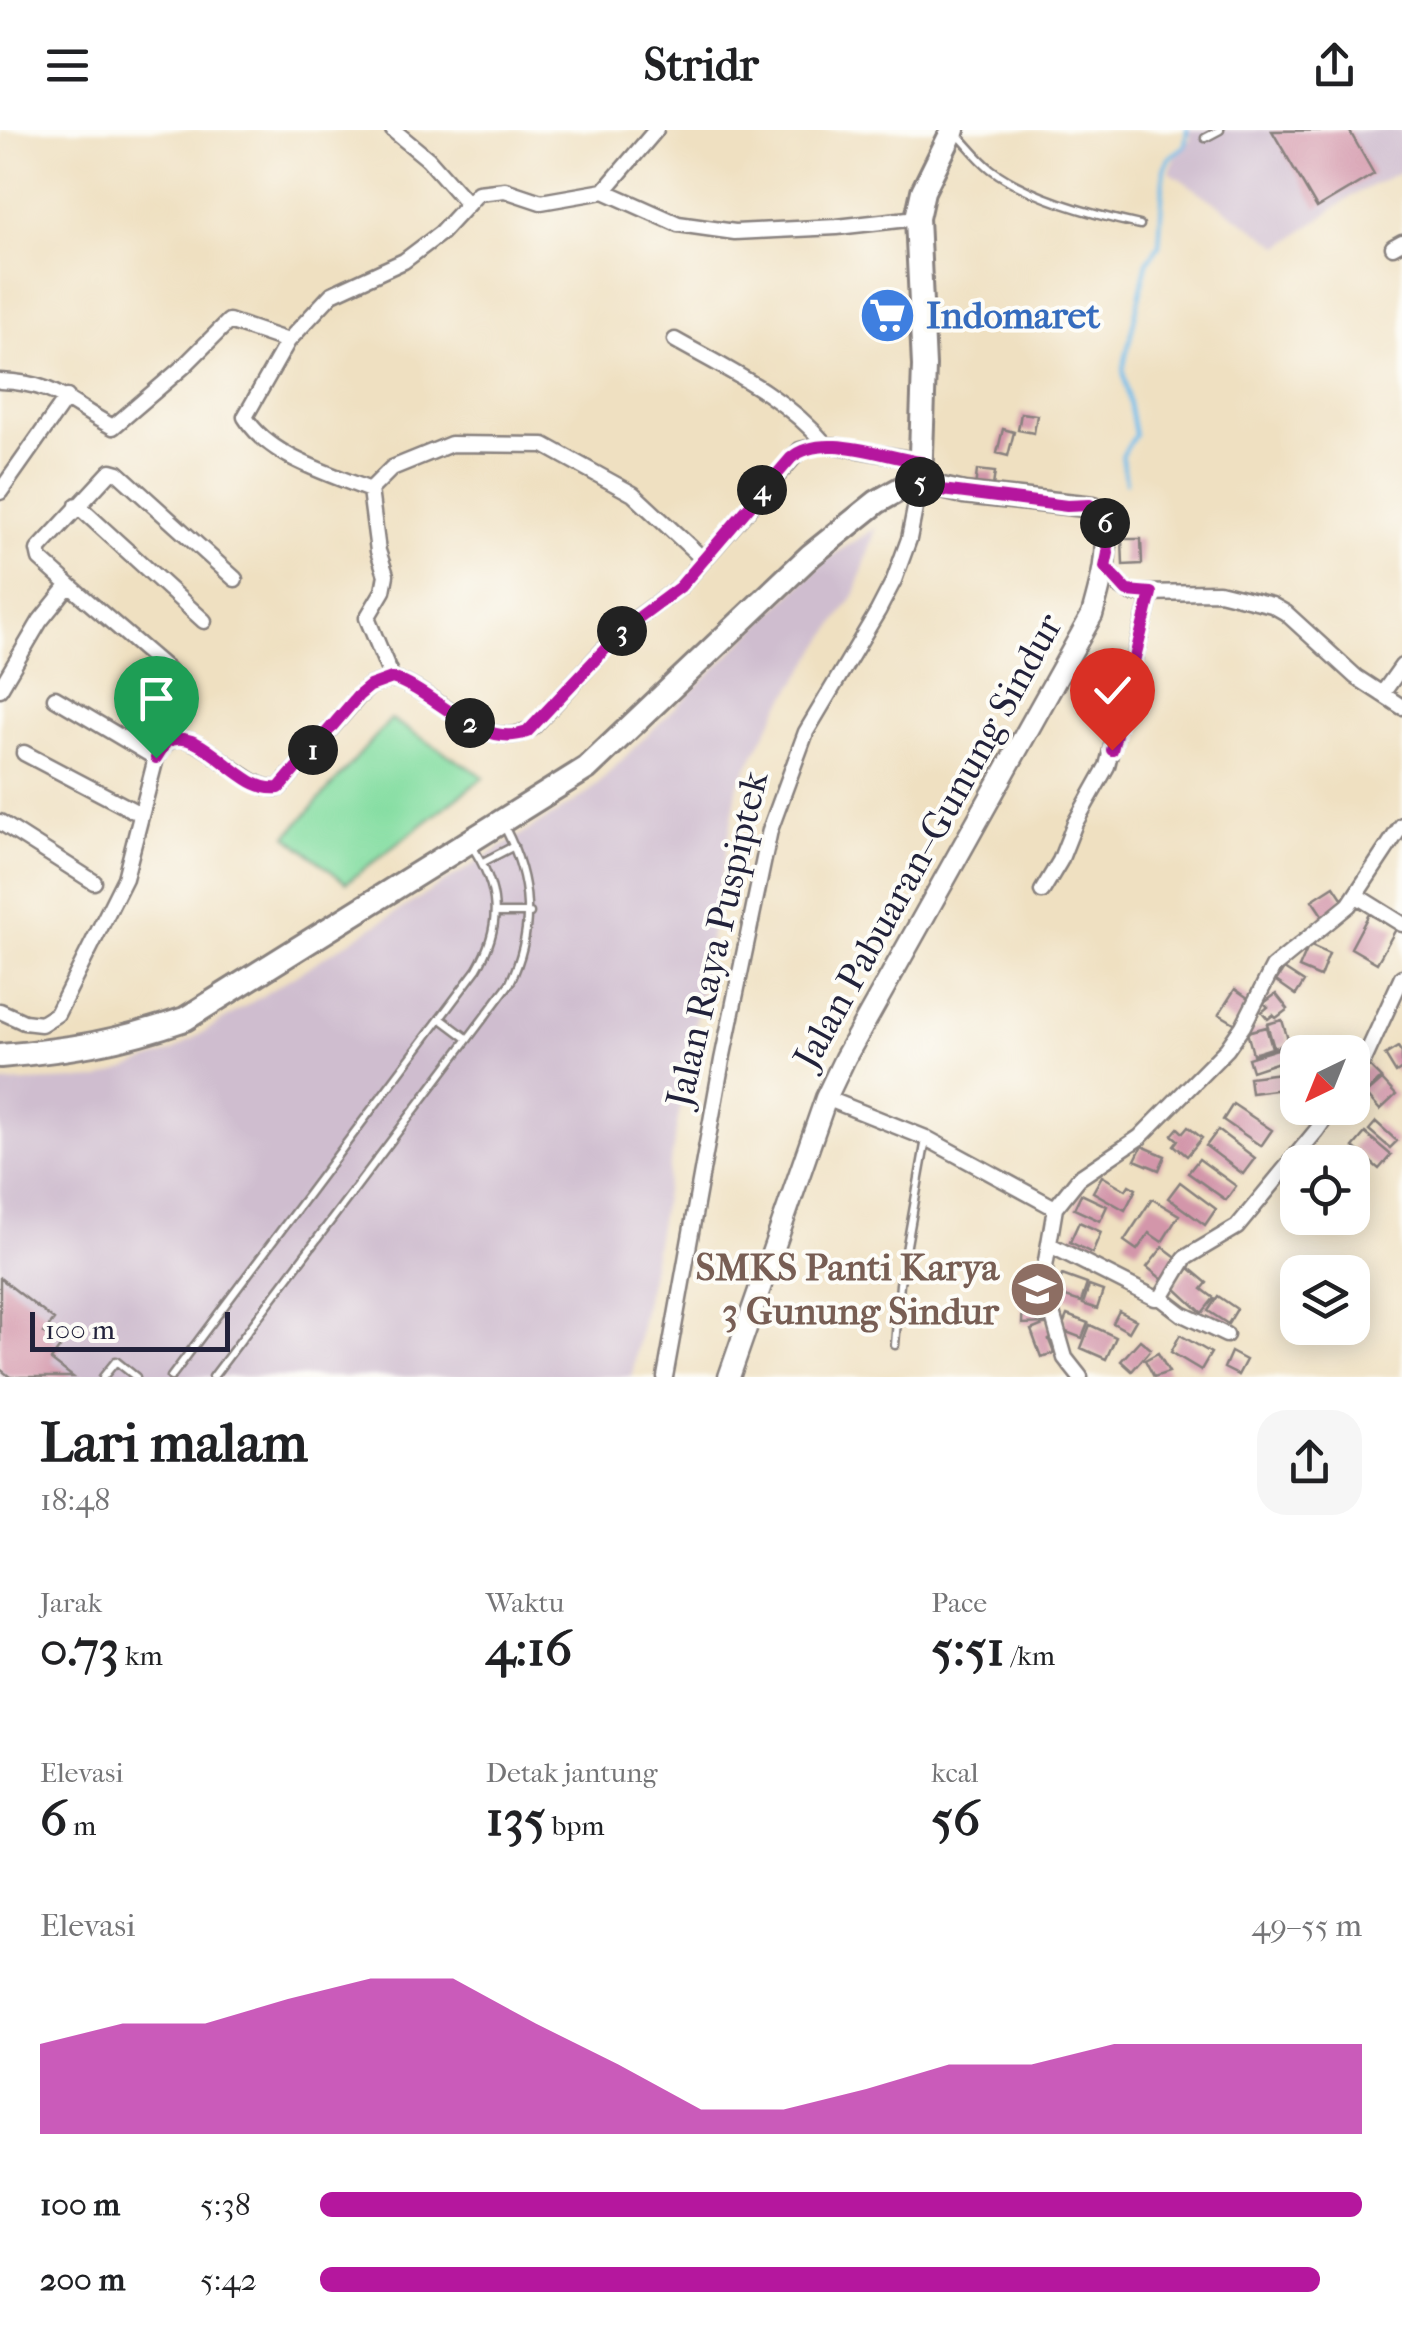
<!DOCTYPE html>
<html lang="id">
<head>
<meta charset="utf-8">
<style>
	:root { --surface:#fff; --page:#f6f6f6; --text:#202124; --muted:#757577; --accent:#b5179e }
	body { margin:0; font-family:"IM FELL French Canon",serif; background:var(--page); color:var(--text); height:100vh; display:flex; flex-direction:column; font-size:38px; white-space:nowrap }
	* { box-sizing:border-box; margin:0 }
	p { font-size:32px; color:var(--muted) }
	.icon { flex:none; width:55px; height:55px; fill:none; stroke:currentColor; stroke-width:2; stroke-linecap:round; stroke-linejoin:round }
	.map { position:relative; height:1247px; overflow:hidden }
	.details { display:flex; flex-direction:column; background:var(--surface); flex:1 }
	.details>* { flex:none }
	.needle { width:65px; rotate:223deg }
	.fabs { position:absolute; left:1280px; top:905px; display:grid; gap:20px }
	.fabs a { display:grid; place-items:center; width:90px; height:90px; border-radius:20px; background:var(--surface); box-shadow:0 5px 25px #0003; font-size:50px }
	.scale { position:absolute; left:30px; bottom:25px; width:200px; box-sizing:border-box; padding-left:10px; border:5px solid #22223b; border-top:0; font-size:28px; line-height:35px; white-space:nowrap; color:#22223b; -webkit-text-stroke:8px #fdfcf7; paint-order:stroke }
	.pin { position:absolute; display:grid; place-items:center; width:85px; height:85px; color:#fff; margin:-102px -42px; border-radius:50% 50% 50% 0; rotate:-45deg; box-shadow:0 0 10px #0007 }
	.pin .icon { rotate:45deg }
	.km { position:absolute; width:50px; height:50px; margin:-25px; border-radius:50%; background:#222; color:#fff; font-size:28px; line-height:50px; text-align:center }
	.round { display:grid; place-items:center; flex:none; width:105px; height:105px; border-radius:30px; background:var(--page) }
	.overview { display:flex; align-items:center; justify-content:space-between; height:170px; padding:0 40px }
	h1 { font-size:55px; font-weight:800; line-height:75px }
	.metrics { display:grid; grid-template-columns:repeat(3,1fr); gap:15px; height:170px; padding:10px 40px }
	.metrics div { display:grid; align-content:center }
	.metrics b { font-size:50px; font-weight:800 }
	.metrics small { font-size:28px; font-weight:400 }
	.metrics p { font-size:28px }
	.chart { height:280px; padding:20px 40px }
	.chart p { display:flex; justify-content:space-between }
	.chart svg { width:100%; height:180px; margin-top:10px; fill:var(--accent); opacity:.7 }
	ul { padding:0 40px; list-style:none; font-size:32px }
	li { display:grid; grid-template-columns:160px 120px 1fr; align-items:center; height:75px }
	li i { height:25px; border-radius:12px; background:var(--accent) }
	header { display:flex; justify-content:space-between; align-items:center; height:130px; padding:0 40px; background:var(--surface); font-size:45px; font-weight:800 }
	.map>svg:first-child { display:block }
	.industrial { fill:#cfbdcf }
	.green { fill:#86dea3; stroke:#54806f; stroke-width:2.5 }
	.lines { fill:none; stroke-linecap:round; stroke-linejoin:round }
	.stream { stroke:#70bcea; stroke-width:4 }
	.building { fill:#d396aa }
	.lane-casing { stroke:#88817e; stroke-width:11 }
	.street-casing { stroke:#88817e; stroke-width:19 }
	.secondary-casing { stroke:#88817e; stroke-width:25 }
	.primary-casing { stroke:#88817e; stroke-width:28 }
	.lane { stroke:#fff; stroke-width:6 }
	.street { stroke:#fff; stroke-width:14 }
	.secondary { stroke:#fff; stroke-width:20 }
	.primary { stroke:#fff; stroke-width:22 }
	.route-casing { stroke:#fff; stroke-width:20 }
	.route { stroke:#b5179e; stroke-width:12 }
	.labels { text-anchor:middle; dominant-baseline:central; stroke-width:8; stroke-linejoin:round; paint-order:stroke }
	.shop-label { font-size:38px; font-weight:bold; fill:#366cbe; stroke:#fdfcf7; text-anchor:start }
	.street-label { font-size:38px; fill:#22223b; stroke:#fdfcf7 }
	.education-label { font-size:38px; font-weight:bold; fill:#785e54; stroke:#fdfcf7; text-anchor:end }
</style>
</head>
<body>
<header><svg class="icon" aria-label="menu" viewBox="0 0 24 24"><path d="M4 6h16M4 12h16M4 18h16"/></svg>Stridr<svg class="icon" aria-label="share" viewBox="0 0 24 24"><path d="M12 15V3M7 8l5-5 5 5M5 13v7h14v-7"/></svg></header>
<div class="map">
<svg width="1402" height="1247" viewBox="0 0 1402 1247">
	<rect width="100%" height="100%" fill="#fdfcf7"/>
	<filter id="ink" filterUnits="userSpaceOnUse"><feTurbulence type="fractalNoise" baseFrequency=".01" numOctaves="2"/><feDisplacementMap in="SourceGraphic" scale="20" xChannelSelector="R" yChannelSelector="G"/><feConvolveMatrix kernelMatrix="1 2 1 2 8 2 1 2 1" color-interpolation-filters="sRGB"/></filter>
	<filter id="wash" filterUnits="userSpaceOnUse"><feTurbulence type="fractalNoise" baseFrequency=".0048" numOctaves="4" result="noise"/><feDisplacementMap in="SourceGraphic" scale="40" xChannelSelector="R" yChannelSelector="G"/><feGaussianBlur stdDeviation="2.25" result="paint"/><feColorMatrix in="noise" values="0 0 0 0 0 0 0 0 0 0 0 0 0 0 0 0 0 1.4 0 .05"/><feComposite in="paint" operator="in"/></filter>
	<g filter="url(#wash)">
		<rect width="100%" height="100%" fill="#efe0c1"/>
		<path class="industrial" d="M1188,0H1402V41L1353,65L1281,117L1170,42L1175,27L1191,9Z
			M876,398L855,464L780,576L738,655L632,1247H0V953L99,949L173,921L587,664L828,428Z"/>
		<path class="green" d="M391,589L484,647L346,753L287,706Z"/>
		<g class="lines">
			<path class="stream" d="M1126,352L1122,326L1135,305L1123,240L1147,132L1159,115L1164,39L1169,28L1185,15L1187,0"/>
		</g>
		<g id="blocks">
			<path class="building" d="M1349,0L1374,44L1317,78L1272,1Z
				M1021,283L1037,285L1034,303L1018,300Z
				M1003,299L1014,302L1008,326L997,323Z
				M977,340L995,342L992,363L975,360Z
				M1122,409H1141L1142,434L1123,435Z
				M1334,756L1346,774L1324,788L1312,770Z
				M1369,784L1396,799L1377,833L1351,818Z
				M1309,815L1329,824L1320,847L1299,838Z
				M1284,839L1304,852L1296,865L1276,851Z
				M1235,859L1251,870L1236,894L1219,884Z
				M1276,864L1288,879L1276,888L1273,885L1268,889L1262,882L1268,877L1264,873Z
				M1282,890L1289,913L1274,918L1267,894Z
				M1266,897L1272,918L1253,924L1247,902Z
				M1290,915L1294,927L1252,941L1248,928Z
				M1398,917L1402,923V939L1396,943L1385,925Z
				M1368,935L1381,948L1365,964L1352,950Z
				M1281,943L1283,959L1251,963L1249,947Z
				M1382,950L1396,965L1380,980L1366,964Z
				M1298,963V978H1318L1301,992L1286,973Z
				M1233,974L1272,1000L1261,1016L1223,990Z
				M1376,992L1397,1011L1390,1018L1369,1000Z
				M1188,997L1202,1008L1187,1026L1174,1015L1178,1010L1172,1005L1178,998L1183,1003Z
				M1218,1000L1255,1028L1243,1044L1206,1016Z
				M1365,1003L1391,1025L1379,1039L1353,1017Z
				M1142,1016L1165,1026L1159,1040L1135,1030Z
				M1199,1029L1236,1056L1226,1070L1188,1043Z
				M1102,1046L1126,1060L1129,1055L1136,1059L1125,1080L1093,1062Z
				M1180,1052L1216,1079L1205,1095L1168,1068Z
				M1081,1064L1107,1076L1100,1091L1074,1079Z
				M1152,1069L1179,1085L1162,1112L1149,1103L1137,1120L1124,1111Z
				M1079,1092L1101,1102L1092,1123L1070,1112Z
				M1163,1117L1179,1129L1163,1150L1147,1137Z
				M1189,1138L1207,1153L1202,1159L1214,1168L1202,1183L1174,1157Z
				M1062,1145L1087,1154L1081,1172L1056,1164Z
				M0,1148L54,1190L44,1203L61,1216L51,1230L73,1247H10L0,1239Z
				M1089,1156L1103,1161L1097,1179L1083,1174Z
				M1218,1166L1237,1179L1228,1194L1208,1181Z
				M1023,1167H1040V1180H1045V1193L1022,1194Z
				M1119,1181L1136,1190L1129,1202L1113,1193Z
				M1067,1185L1088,1193L1082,1208L1061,1200Z
				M1043,1195H1050L1054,1208L1049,1210L1054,1223L1041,1227L1031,1200Z
				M1090,1195L1116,1207L1106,1229L1081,1218Z
				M1180,1205L1211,1223L1201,1240L1171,1222Z
				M1140,1210L1151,1219L1132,1241L1121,1231Z
				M1231,1222L1246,1230L1238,1245L1224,1238Z
				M1158,1223L1169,1242L1154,1247L1145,1230Z"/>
		</g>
	</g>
	<g filter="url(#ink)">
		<use href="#blocks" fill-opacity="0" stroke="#88817e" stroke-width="2.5"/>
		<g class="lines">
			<defs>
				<path id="lane" d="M957,4C969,16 978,29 991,39C1029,68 1094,85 1140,95
					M1205,8L1220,0
					M483,732L514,716
					M496,783H530
					M440,888L468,909
					M895,1215L900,1154L926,1009
					M103,1247L116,1231L136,1247
					M171,1247L477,839C503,794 500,758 471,715
					M213,1247L510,853C535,800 532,750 505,698"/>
				<path id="street" d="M393,0L428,29L467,73
					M604,61L656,0
					M1393,117L1402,112
					M675,210C728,240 785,266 825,314
					M0,251C57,253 67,273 113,297L183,237L229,191L288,211
					M370,360L392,338L451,314L544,315L633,364L703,429
					M0,362L67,267
					M77,375L204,491
					M1105,437L1120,456L1131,463L1219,462L1272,475L1286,483L1356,547L1402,577
					M69,455L168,540
					M392,548L367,488L383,461L386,445L378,421L370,360C329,343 269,327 245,287L288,211L332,164L404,131L441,103L478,63L505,60L541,72L604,61L678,94L735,102L837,97L917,88
					M0,559L40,491L69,455L40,429L38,420L111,341L118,343L235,449
					M1382,564L1402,536
					M55,568L156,628
					M24,623L140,684
					M0,692L94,752
					M1042,761L1060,731L1075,693L1107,636L1151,463
					M1357,766L1402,794
					M0,881L24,892L41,894L57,884L125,748L156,628C182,569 238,664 279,658L358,567L370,556L392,548C436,561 487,627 532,598L625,497L680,457L800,320L825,314L921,331
					M1352,943L1364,930L1402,847
					M826,968L926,1008L1055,1078
					M1050,1115L1155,1168H1161L1185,1128L1237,1097L1317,1000L1332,978
					M1161,1168L1182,1184L1226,1205
					M665,1247L722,930L770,700L806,602L878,481L894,450L909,409L920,353
					M1080,1247L1065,1228L1048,1169L1045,1137L1055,1078L1079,1048L1140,1007L1227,919L1243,896L1273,837L1349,775L1402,695"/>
				<path id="secondary" d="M729,1247L826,968L845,928L1092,485C1103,446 1108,427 1105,386L1094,377L964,363L920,353"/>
				<path id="primary" d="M0,926C70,920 118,912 185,889L587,638L811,425L877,372L909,354L920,353L924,236L917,88L923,61L953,0"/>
			</defs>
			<use href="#lane" class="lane-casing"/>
			<use href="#street" class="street-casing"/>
			<use href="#secondary" class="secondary-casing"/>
			<use href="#primary" class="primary-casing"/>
			<use href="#lane" class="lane"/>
			<use href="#street" class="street"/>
			<use href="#secondary" class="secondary"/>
			<use href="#primary" class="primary"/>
		</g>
	</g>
	<g class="lines" filter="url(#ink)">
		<defs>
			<path id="route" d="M156,628L166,612C204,593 238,664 279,658L358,566L370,556L392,548C436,562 479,620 527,602L626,497L680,457L791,328C822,301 883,327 921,332L920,353L934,359L1067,376L1090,375L1103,383L1108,423L1105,437L1127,461L1151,463L1112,620"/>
		</defs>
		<use href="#route" class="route-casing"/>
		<use href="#route" class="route"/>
	</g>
	<defs>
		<symbol id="supermarket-disc" viewBox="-11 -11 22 22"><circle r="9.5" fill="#3f7fe0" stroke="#fdfcf7"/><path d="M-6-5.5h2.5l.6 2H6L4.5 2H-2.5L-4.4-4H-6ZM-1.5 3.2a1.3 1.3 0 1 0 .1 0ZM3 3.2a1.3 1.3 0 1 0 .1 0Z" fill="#fff"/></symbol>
		<symbol id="school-disc" viewBox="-11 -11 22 22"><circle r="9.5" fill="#8d6e63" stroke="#fdfcf7"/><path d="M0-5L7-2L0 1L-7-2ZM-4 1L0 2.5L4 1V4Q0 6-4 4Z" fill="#fff"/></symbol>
	</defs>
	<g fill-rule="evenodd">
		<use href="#supermarket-disc" x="856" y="154" width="63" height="63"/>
		<use href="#school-disc" x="1006" y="1128" width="63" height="63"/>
	</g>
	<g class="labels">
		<g class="shop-label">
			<text x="926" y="185">Indomaret</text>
		</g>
		<g class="street-label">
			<text transform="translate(928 711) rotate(-61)">Jalan Pabuaran–Gunung Sindur</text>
			<text transform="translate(717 809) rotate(-77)">Jalan Raya Puspiptek</text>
		</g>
		<g class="education-label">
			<text x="999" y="1137">SMKS Panti Karya<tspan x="999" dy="44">3 Gunung Sindur</tspan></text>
		</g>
	</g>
</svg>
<div class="fabs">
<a><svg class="needle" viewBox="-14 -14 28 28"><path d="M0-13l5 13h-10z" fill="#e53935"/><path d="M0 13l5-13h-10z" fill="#757577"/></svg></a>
<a><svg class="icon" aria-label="locate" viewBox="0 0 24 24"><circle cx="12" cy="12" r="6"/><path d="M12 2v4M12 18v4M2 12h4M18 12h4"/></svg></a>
<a><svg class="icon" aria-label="layers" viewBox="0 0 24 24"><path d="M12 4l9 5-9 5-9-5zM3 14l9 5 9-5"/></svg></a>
</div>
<div class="scale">100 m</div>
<div class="pin" style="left:156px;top:628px;background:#1e9e55"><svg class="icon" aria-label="arrive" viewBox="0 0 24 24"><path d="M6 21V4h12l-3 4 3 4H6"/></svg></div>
<div class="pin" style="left:1112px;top:620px;background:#d93025"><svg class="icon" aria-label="check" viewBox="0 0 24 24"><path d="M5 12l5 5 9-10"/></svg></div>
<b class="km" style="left:313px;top:620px">1</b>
<b class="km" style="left:470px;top:593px">2</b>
<b class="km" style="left:622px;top:501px">3</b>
<b class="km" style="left:762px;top:360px">4</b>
<b class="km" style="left:920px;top:352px">5</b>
<b class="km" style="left:1105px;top:393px">6</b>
</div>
<section class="details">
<div class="overview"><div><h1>Lari malam</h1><p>18:48</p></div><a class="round"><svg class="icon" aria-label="share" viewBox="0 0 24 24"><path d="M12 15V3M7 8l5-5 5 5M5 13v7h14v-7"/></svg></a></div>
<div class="metrics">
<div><p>Jarak</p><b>0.73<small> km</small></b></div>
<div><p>Waktu</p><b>4:16</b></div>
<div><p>Pace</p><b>5:51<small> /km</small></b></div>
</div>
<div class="metrics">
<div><p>Elevasi</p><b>6<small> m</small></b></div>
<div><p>Detak jantung</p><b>135<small> bpm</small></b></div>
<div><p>kcal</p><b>56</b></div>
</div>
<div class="chart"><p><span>Elevasi</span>49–55 m</p>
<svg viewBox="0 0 160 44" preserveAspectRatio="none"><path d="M0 44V22L10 17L20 17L30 11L40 6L50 6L60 17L70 27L80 38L90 38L100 33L110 27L120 27L130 22L140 22L150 22L160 22V44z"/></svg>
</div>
<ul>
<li><b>100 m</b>5:38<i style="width:100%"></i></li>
<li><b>200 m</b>5:42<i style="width:96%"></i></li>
</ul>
</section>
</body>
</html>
